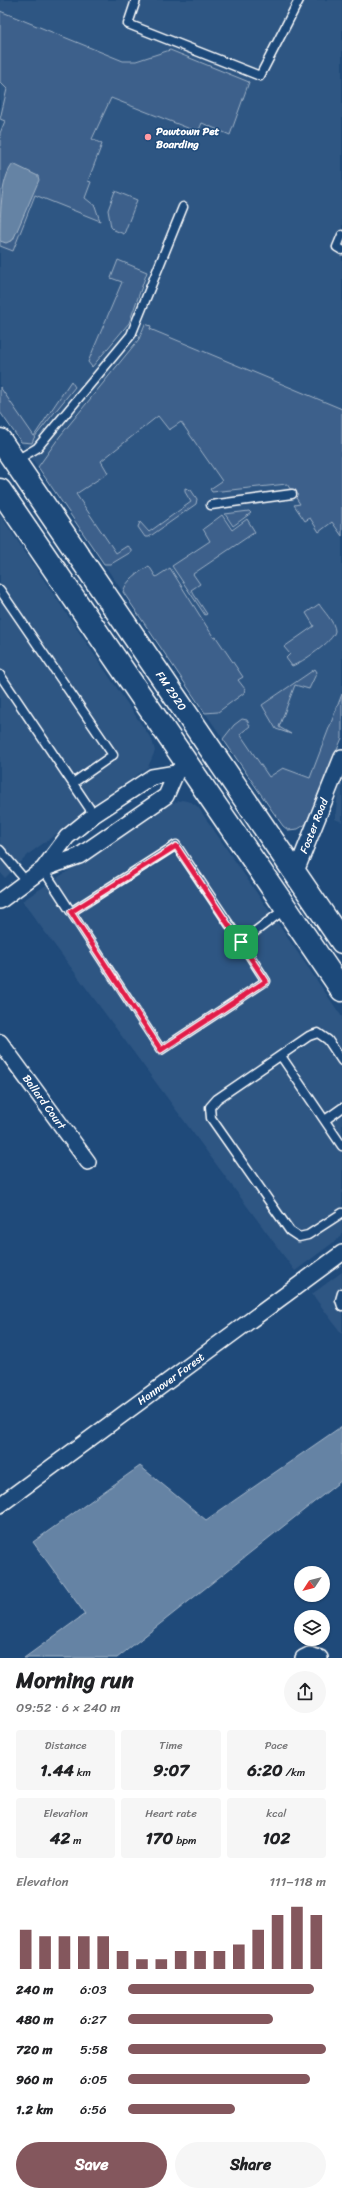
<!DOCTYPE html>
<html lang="en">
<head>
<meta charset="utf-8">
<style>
	:root { --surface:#fff; --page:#f6f6f6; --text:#202124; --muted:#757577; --accent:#84575d }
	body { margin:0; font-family:Sriracha,sans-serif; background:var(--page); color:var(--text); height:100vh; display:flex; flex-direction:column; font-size:15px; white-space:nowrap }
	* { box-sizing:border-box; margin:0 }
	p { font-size:13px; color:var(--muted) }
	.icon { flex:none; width:22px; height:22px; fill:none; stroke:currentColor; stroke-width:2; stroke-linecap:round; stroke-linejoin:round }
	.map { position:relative; height:1658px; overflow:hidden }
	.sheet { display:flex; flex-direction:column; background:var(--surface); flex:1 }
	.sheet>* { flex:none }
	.needle { width:26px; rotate:234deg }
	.buttons { position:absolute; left:294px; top:1566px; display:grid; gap:8px }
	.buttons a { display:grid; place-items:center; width:36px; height:36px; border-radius:50%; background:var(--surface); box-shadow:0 1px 3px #0004; font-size:20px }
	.pin { position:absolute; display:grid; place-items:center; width:34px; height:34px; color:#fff; margin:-17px; border-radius:8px; box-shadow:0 2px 6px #0006 }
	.round { display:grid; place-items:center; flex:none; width:42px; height:42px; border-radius:21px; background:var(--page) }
	.headline { display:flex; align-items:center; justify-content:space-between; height:68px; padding:0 16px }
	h1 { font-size:22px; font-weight:700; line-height:30px }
	.stats { display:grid; grid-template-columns:repeat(3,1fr); gap:6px; height:68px; padding:4px 16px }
	.stats div { display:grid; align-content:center; border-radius:4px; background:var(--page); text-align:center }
	.stats b { font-size:17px; font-weight:700 }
	.stats small { font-size:11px; font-weight:400 }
	.stats p { font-size:11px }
	.chart { height:112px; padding:8px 16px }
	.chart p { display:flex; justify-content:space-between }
	.chart svg { width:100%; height:72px; margin-top:4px; stroke:var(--accent); stroke-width:6 }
	.action { display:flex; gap:8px; margin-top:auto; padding:8px 16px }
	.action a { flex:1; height:46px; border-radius:24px; background:var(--accent); color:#fff; font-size:16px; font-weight:700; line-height:46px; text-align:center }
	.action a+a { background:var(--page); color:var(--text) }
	ul { padding:0 16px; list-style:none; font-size:13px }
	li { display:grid; grid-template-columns:64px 48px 1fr; align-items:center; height:30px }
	li i { height:10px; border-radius:5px; background:var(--accent) }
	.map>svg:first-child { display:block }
	.built { fill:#2e5683 }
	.green { fill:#3c618b; stroke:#9eb0c5 }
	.water { fill:#6583a4; stroke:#a3b5c8 }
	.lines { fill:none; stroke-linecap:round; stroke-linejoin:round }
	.lane-casing { stroke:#fff; stroke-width:11 }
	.street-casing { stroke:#fff; stroke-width:18 }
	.primary-casing { stroke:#fff; stroke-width:25 }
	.lane { stroke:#1f4a7a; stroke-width:8 }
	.street { stroke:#1f4a7a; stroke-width:15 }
	.primary { stroke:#1f4a7a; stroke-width:22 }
	.route-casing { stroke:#fff; stroke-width:8 }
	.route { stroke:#e11d48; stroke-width:5 }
	.poi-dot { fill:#ff9aa2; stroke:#1f4a7a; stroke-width:1.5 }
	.labels { text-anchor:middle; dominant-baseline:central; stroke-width:3; stroke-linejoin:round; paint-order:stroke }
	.poi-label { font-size:11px; font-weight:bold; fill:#fff; stroke:#1f4a7a; text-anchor:start }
	.street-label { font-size:11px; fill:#fff; stroke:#1f4a7a }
</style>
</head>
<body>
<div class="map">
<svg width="342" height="1658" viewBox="0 0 342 1658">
	<rect width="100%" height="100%" fill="#1f4a7a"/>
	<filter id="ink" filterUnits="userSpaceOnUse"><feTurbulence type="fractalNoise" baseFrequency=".025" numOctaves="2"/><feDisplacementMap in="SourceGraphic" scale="8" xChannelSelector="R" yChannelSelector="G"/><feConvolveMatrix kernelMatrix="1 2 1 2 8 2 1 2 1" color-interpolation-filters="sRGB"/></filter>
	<g filter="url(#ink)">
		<path class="built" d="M0,0H342V738L311,814L306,824L298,829L288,830L283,826L273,812L0,412Z
			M0,515L152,740L155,751L148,767L30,853L5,878L0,872Z
			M342,782V822L335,819L338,792Z
			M182,800L191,802L198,807L342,1017V1236L295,1271L22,901L170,804Z
			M342,1272V1334L312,1294Z"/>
		<path class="green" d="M0,11L123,61H136L170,50L249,82L230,135L202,123L198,132L111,98L92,139L102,144L88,181L91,182L85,198L95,206L100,221L35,195L13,251L0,246V133L5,121L0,119L7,89L0,82Z
			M115,191L137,200L124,234L114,230L111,227L108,210Z
			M118,260L147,272L129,323L92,367L88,362L122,282L111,278Z
			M145,324L151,326L150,329L342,409V536L332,522L319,532L310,518L305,521L294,505L300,504L287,484L212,492L210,489L222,481L181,422L169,430L158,416L101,461L108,473L76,494L116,553L127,546L131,549V552L111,564H104L38,467L60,436L139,339Z
			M71,381L75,387L34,438L32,443L21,442L0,412V387L34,436Z
			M185,488L191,490L197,499L196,504L149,537H145L138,527L140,522L149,532L191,502L185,492Z
			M249,511L251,513L233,526L225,514Z
			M222,515L232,530L247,519L255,532L193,574L200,584L191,590L207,614L205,615L172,566L210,541L203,529Z
			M149,566L156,577L170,568L214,638L216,637L243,677L238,680L245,689L244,693L218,712L205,713L123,592C127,579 138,573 149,566Z
			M319,604C323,611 335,622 335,631C334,641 301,663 292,666L286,658L290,654L284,647L314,626L306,613Z
			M315,669L317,672L309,689L295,685L279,727L291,734L276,729L262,705Z
			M342,694V738L306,824L298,829L288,830L283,826L273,812L223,739L234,725L242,719L247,720L250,726L240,734L269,777L283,768L310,778Z"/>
		<path class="water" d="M13,164L38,176L39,180L13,240L6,243L0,241C0,219 0,179 13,164Z
			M342,1426V1480L117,1658H24L85,1614L33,1542L140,1466L206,1520Z"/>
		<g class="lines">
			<defs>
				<path id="lane" d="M136,0L128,24L260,76L299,0
					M342,235L337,247L342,250
					M15,461L37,448L131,335L183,207
					M211,505L292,494
					M0,590L113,755L73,783
					M0,675L94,815
					M0,850L26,881
					M43,869L161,1050L266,981L241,942L285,909
					M71,912L176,845L241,942
					M281,1056L342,1146
					M342,1061L328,1040L318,1033L309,1036L217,1099L210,1107L211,1118L290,1231L299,1237L308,1235L342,1213
					M325,1120L342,1108
					M342,1293L340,1300L342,1306"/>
				<path id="street" d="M43,869L79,856L166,796L176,773L181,768
					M295,874L342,757
					M0,901L43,869L67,837L94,815L152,777L176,773
					M0,1042L88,1162
					M0,1505L342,1253
					M303,1658L309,1655L320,1658"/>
				<path id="primary" d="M0,440L342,942
					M0,490L342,990"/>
			</defs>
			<use href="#lane" class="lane-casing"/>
			<use href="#street" class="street-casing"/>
			<use href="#primary" class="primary-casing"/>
			<use href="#lane" class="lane"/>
			<use href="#street" class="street"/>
			<use href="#primary" class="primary"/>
		</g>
	</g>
	<g class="lines" filter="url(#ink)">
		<defs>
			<path id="route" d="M176,846L266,981L161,1050L71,912Z"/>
		</defs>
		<use href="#route" class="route-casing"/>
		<use href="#route" class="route"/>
	</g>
	<circle class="poi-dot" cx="148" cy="137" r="4"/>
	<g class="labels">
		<g class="poi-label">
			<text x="156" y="131">Pawtown Pet<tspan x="156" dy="13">Boarding</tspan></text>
		</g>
		<g class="street-label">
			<text transform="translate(171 691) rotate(56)">FM 2920</text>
			<text transform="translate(314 826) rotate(-68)">Foster Road</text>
			<text transform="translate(44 1102) rotate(54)">Ballard Court</text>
			<text transform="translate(171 1379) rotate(-36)">Hannover Forest</text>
		</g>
	</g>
</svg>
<div class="buttons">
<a><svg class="needle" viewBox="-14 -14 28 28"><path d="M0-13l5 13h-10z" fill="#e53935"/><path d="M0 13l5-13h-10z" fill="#757577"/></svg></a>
<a><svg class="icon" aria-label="layers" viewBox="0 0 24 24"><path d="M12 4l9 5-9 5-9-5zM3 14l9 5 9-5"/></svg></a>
</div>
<div class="pin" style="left:241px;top:942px;background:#1e9e55"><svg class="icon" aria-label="arrive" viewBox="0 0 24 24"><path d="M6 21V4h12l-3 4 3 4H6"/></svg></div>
</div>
<section class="sheet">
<div class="headline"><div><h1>Morning run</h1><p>09:52 · 6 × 240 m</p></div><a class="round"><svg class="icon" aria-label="share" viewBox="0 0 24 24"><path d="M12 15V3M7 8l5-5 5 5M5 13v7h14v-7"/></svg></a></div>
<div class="stats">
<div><p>Distance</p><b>1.44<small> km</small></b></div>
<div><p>Time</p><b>9:07</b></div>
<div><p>Pace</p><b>6:20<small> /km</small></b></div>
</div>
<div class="stats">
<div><p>Elevation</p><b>42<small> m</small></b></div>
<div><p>Heart rate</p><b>170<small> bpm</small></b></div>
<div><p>kcal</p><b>102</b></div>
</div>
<div class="chart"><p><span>Elevation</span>111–118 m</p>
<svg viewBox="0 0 160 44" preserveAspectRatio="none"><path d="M5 44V20M15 44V24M25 44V24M35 44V24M45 44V24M55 44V33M65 44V38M75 44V38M85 44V33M95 44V33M105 44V33M115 44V29M125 44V20M135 44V11M145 44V6M155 44V11"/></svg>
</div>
<ul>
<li><b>240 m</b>6:03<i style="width:94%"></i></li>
<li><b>480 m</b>6:27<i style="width:73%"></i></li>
<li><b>720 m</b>5:58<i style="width:100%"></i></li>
<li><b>960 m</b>6:05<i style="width:92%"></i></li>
<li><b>1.2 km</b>6:56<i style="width:54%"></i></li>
</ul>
<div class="action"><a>Save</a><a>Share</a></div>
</section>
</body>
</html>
